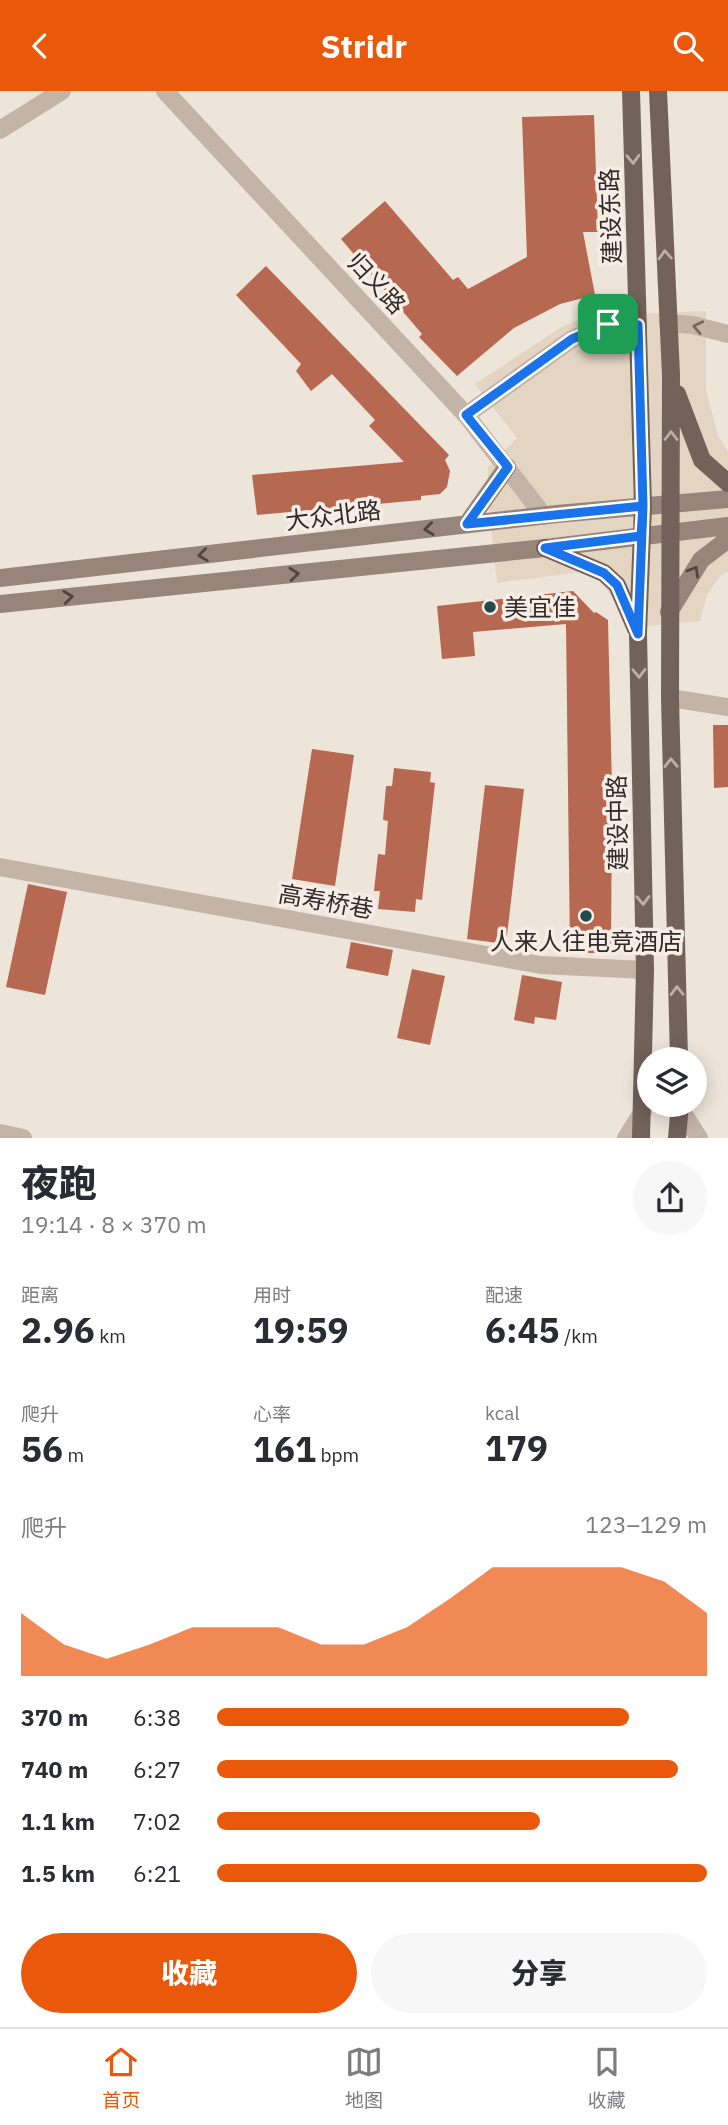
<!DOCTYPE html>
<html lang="zh">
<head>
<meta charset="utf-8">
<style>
	:root { --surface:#fff; --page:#f7f7f7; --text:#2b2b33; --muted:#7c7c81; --line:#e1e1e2; --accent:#ea580c }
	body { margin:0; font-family:"IBM Plex Sans","Noto Sans SC",sans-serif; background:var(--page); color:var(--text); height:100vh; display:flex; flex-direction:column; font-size:26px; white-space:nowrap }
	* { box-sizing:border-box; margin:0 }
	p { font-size:23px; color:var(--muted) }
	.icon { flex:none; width:38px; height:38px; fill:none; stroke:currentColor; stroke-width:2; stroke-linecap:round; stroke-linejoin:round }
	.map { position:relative; height:1047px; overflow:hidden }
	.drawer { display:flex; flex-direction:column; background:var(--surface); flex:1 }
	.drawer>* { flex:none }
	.tools { position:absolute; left:637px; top:956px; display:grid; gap:14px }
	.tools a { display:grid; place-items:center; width:70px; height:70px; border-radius:50%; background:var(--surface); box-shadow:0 4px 18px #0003; font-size:35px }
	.pin { position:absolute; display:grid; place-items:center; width:60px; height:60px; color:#fff; margin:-30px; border-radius:14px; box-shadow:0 4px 10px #0006 }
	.round { display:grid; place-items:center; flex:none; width:74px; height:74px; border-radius:37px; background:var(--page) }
	.overview { display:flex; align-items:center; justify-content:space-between; height:119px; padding:0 21px }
	h1 { font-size:38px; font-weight:800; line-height:52px }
	.stats { display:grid; grid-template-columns:repeat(3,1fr); gap:10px; height:119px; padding:7px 21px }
	.stats div { display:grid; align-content:center }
	.stats b { font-size:35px; font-weight:800 }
	.stats small { font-size:19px; font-weight:400 }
	.stats p { font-size:19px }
	.chart { height:196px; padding:14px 21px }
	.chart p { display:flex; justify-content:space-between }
	.chart svg { width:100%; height:126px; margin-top:7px; fill:var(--accent); opacity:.7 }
	.button { display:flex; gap:14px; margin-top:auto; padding:14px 21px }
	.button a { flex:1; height:80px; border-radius:42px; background:var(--accent); color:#fff; font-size:28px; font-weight:800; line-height:80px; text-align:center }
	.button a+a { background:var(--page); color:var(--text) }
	ul { padding:0 21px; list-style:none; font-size:23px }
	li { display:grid; grid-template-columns:112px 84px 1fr; align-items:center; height:52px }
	li i { height:18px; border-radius:9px; background:var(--accent) }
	header { display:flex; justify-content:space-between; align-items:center; height:91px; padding:0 21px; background:var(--accent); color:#fff; font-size:32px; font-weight:800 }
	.tab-bar { display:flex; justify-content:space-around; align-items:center; height:98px; border-top:2px solid var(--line); background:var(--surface); font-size:19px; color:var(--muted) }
	.tab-bar a { display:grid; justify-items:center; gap:4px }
	.tab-bar .selected { color:var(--accent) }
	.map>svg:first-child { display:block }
	.plaza { fill:#e4d5c3 }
	.building { fill:#b66850 }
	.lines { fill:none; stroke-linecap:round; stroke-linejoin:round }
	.minor { stroke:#c4b4a8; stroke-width:18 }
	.tertiary { stroke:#c4b4a8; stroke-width:18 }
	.secondary { stroke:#97847a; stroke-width:18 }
	.primary { stroke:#72625a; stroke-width:18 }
	.oneway { stroke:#bbafa7 }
	.oneway2 { stroke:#746861 }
	.oneway3 { stroke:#504540 }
	.route-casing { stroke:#fff; stroke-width:14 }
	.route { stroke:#1a73e8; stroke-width:9 }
	.poi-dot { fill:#224b4d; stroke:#f6eee6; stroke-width:2.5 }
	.labels { text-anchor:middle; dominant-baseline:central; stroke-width:7; stroke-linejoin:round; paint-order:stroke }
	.street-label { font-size:24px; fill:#322a27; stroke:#f6eee6 }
	.poi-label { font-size:24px; fill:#322a27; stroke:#f6eee6; text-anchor:start }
</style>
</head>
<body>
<header><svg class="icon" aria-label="back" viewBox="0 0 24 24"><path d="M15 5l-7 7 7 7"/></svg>Stridr<svg class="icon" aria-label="search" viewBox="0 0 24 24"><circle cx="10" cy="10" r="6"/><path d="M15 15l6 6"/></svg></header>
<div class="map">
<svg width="728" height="1047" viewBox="0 0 728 1047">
	<rect width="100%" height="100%" fill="#ede4da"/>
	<path class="plaza" d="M706,220V299L718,345L728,360V481L721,484L707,504L700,530L628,537L615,510L601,491L581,481L497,492L489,418L488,376L517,347L475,293L563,235L588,225Z"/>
	<path class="building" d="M594,24L598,141H583L595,204L560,213L514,237L457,285L419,246L422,243L341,148L385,110L453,189L458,186L468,198L527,166L522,26Z
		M266,175L449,364L445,369L450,380L447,396L440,403L421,405V409L257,424L252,384L404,371L369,335L375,329L332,283L311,300L296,280L301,273L236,204Z
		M573,500L594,522L596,521L608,529L612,697L611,862H570L566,533L473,541L475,565L442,568L437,515Z
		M713,634H728V696L714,697Z
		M312,658L354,664L335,795L292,788Z
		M394,677L431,681L430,691L435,692L422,809L416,808L415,821L378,818L380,800H374L378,763L385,764L388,730L383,729L386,695H392Z
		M485,694L524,698L506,853L467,848Z
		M28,793L67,801L45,904L6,896Z
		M351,851L393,859L388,885L346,877Z
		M412,878L445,885L430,954L397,947Z
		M522,884L562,891L556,929L535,926L534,933L514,929Z"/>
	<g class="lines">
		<path class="minor" d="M0,39L62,0
			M670,607L728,616
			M0,776L541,874L645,879
			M680,1017L699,1047
			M0,1042L23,1047
			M626,1047L643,1020"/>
		<path class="tertiary" d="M165,0L466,324L544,425
			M668,232L693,234L728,243
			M466,324L572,248L608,233L638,234"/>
		<path class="secondary" d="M467,433L507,376
			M0,487L557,423L728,408
			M0,513L545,457L728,435
			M669,521L701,469L728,448"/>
		<path class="primary" d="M631,0L643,415L638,543L645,879L641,1047
			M658,0L671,284L670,607L679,968
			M677,303L702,369L728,392
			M545,457L604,482L617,494L636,538
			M677,1047L680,1013"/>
	</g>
	<defs><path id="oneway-chevron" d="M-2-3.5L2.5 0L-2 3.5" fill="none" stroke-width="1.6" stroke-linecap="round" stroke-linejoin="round" transform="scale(1.75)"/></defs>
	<g class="oneway">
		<use href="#oneway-chevron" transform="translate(633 68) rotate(88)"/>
		<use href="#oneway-chevron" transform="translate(665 164) rotate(-93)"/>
		<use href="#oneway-chevron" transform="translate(671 345) rotate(-90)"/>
		<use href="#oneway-chevron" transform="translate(639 582) rotate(89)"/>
		<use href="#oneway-chevron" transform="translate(671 672) rotate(-91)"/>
		<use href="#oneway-chevron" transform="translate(643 809) rotate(89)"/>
		<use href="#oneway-chevron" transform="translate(677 900) rotate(-91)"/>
	</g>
	<use class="oneway2" href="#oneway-chevron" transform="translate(698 236) rotate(-168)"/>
	<g class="oneway3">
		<use href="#oneway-chevron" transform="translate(429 438) rotate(173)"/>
		<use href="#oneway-chevron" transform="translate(203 464) rotate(173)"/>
		<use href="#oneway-chevron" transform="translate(694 480) rotate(-60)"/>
		<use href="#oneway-chevron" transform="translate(294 483) rotate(-6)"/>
		<use href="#oneway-chevron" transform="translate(68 506) rotate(-6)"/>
	</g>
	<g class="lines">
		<defs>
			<path id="route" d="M608,233L572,248L466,324L508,376L467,433L643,415L638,543L617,494L604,482L545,457L641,445L643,415L638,234L608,233"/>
		</defs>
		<use href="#route" class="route-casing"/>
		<use href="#route" class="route"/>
	</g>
	<g class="poi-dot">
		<circle cx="490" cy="516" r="7"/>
		<circle cx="586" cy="825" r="7"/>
	</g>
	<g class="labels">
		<g class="street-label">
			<text transform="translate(610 125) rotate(-92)">建设东路</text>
			<text transform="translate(377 192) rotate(47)">归义路</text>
			<text transform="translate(333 424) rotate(-7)">大众北路</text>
			<text transform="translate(617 732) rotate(-91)">建设中路</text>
			<text transform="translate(326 810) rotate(10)">高寿桥巷</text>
		</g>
		<g class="poi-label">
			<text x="504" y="516">美宜佳</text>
			<text x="586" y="850" text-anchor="middle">人来人往电竞酒店</text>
		</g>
	</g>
</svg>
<div class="tools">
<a><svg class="icon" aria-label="layers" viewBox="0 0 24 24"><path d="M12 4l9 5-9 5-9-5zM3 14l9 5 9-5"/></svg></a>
</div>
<div class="pin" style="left:608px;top:233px;background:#1e9e55"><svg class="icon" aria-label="arrive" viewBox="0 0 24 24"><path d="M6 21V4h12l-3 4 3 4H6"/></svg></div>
</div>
<section class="drawer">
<div class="overview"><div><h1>夜跑</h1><p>19:14 · 8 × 370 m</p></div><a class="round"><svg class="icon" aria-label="share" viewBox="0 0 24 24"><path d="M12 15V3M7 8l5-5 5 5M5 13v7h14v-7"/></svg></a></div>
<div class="stats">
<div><p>距离</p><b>2.96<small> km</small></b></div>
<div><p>用时</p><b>19:59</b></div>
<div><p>配速</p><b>6:45<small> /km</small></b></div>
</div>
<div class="stats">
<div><p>爬升</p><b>56<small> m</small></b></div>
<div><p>心率</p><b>161<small> bpm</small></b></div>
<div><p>kcal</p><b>179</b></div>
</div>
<div class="chart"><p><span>爬升</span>123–129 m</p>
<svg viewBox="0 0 160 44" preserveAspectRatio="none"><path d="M0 44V22L10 33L20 38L30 33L40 27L50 27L60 27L70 33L80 33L90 27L100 17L110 6L120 6L130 6L140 6L150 11L160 22V44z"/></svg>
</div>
<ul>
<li><b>370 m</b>6:38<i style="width:84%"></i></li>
<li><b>740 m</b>6:27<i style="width:94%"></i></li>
<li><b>1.1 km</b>7:02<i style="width:66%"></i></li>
<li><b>1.5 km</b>6:21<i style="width:100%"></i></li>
</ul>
<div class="button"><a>收藏</a><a>分享</a></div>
</section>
<nav class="tab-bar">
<a class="selected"><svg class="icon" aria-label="home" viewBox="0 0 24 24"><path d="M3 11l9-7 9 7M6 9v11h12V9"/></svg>首页</a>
<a><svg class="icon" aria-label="map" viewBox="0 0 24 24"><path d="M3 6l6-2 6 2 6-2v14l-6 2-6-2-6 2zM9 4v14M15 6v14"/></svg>地图</a>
<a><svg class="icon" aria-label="saved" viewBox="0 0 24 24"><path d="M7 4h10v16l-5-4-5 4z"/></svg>收藏</a>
</nav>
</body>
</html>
